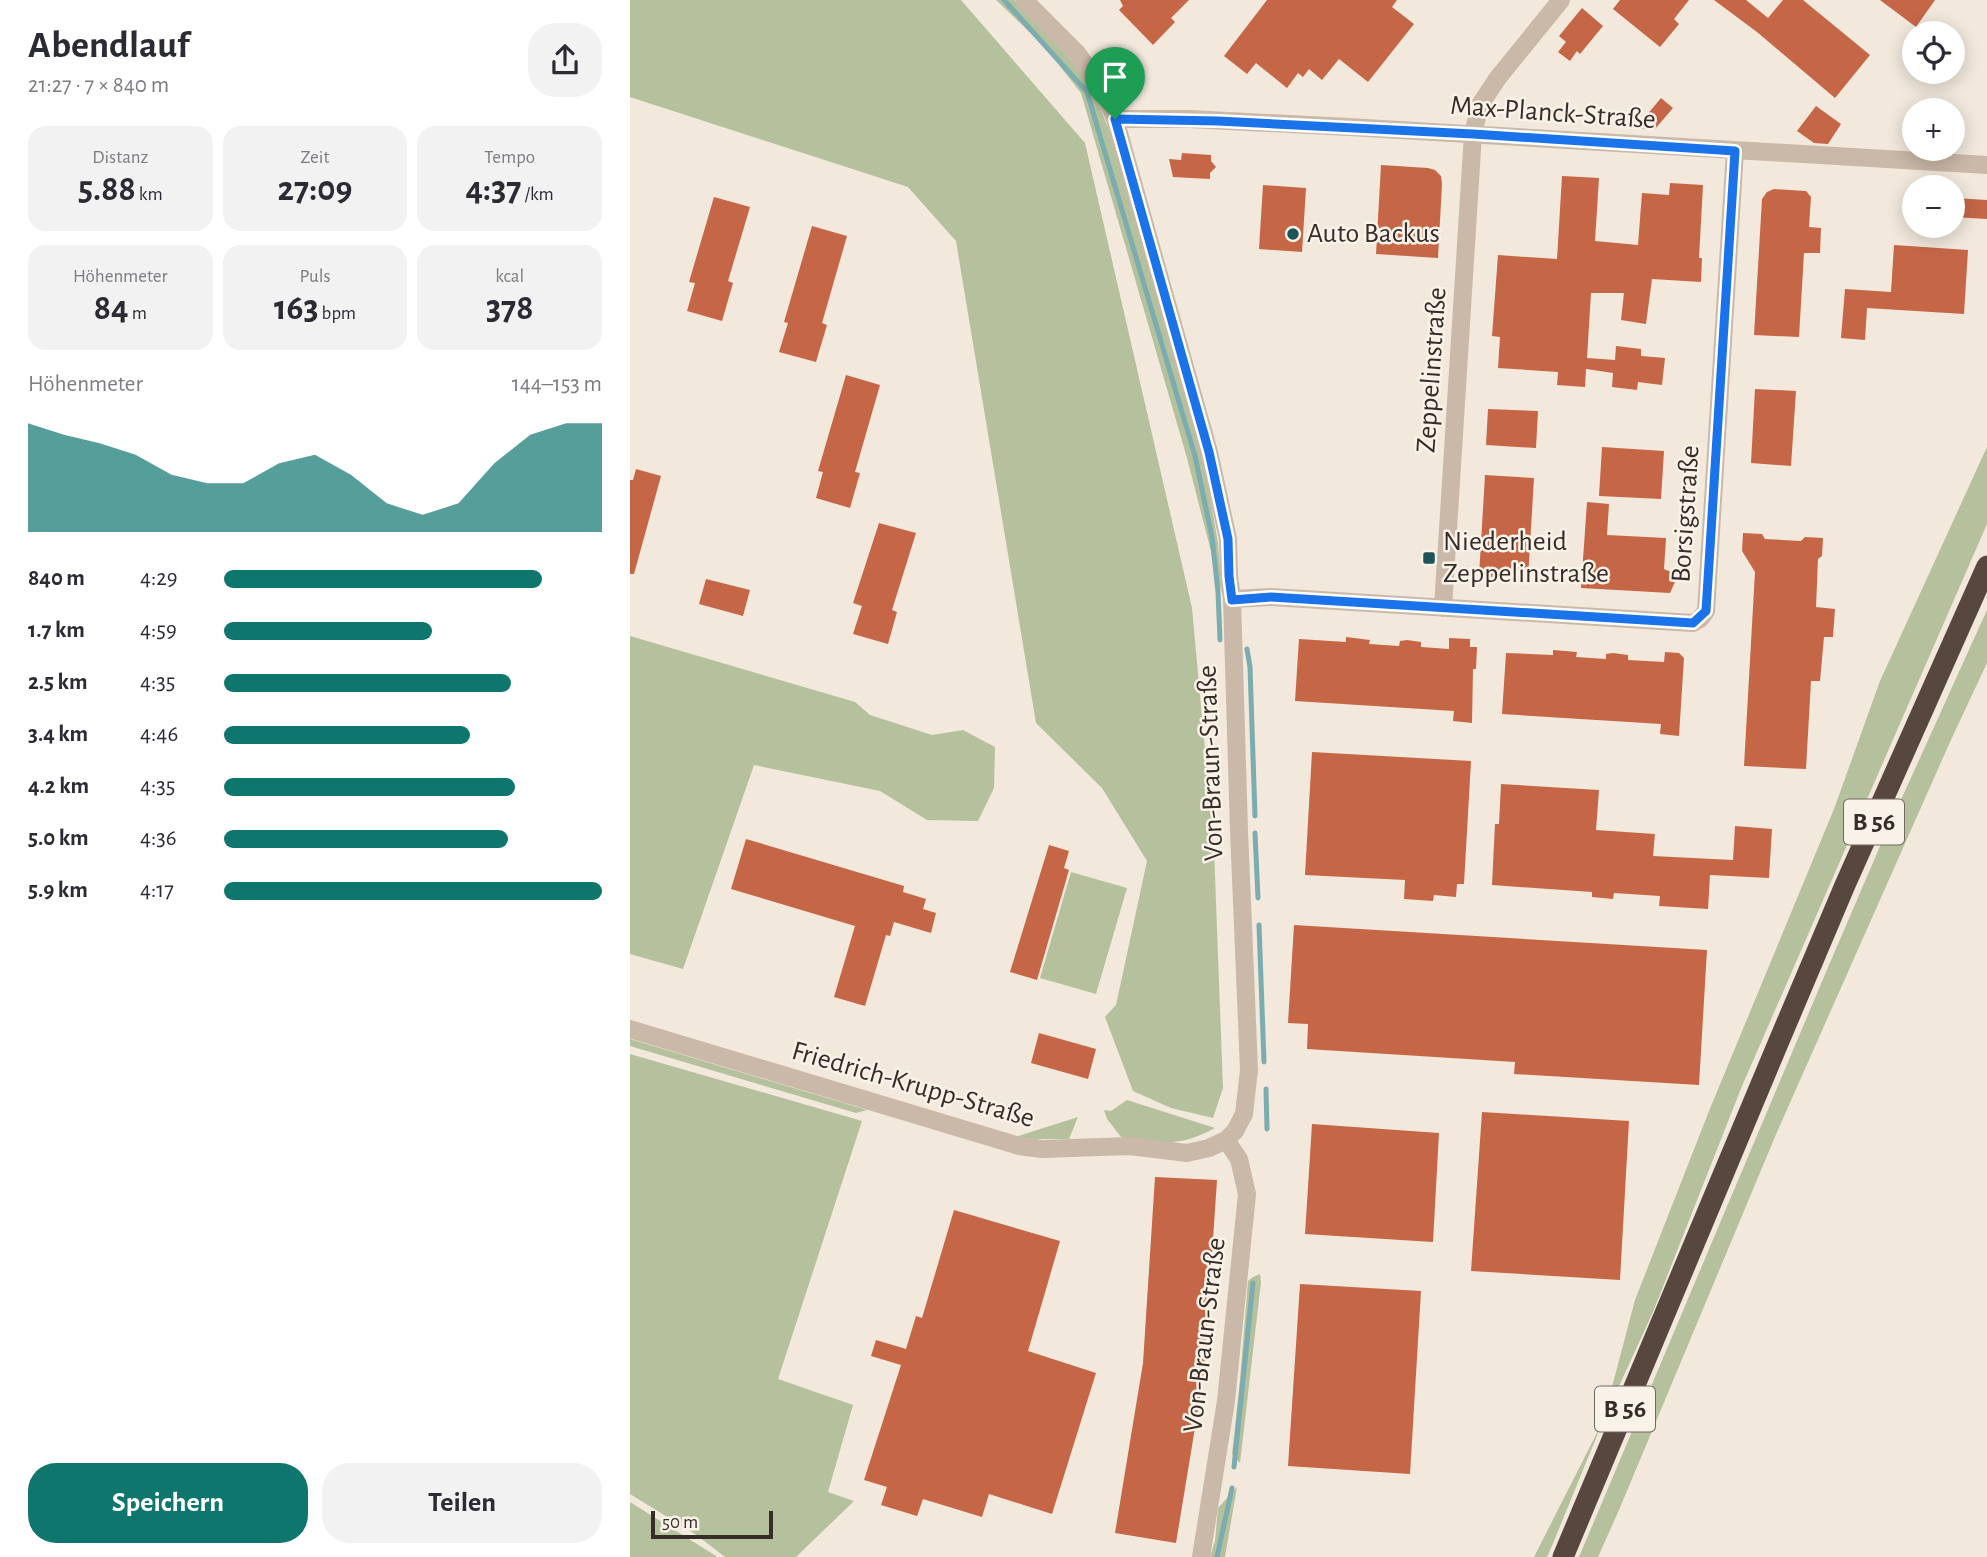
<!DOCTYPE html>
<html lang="de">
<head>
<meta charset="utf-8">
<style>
	:root { --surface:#fff; --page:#f2f2f3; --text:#2b2b33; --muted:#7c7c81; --accent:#0f766e }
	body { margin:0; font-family:"Alegreya Sans",sans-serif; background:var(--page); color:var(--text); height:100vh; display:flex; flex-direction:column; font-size:26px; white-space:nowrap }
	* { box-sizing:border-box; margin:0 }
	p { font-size:23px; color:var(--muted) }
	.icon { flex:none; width:38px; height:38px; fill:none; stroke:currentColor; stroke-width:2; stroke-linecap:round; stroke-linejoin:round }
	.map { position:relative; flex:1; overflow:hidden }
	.drawer { display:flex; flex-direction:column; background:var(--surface); width:630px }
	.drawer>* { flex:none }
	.buttons { position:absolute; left:1272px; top:21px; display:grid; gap:14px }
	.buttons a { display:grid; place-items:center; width:63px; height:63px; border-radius:50%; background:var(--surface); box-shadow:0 4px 18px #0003; font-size:35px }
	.scale { position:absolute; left:21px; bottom:18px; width:122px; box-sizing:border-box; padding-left:7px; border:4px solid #372d28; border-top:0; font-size:19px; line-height:24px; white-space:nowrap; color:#372d28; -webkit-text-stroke:5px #f9f2e8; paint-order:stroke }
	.pin { position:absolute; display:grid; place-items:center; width:60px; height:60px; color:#fff; margin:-72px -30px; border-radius:50% 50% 50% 0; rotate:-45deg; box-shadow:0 0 7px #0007 }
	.pin .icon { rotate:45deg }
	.round { display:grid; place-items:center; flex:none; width:74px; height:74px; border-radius:28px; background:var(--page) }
	.headline { display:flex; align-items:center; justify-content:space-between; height:119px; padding:0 28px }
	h1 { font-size:38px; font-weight:600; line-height:52px }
	.stats { display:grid; grid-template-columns:repeat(3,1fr); gap:10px; height:119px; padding:7px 28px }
	.stats div { display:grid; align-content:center; border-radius:18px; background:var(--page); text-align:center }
	.stats b { font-size:35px; font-weight:600 }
	.stats small { font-size:19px; font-weight:400 }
	.stats p { font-size:19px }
	.chart { height:196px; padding:14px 28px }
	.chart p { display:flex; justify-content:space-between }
	.chart svg { width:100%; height:126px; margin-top:7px; fill:var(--accent); opacity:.7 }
	.cta { display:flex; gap:14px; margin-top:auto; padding:14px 28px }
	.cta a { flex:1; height:80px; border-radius:28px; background:var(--accent); color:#fff; font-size:28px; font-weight:600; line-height:80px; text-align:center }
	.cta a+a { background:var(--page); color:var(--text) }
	ul { padding:0 28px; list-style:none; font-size:23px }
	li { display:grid; grid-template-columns:112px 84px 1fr; align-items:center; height:52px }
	li i { height:18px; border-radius:9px; background:var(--accent) }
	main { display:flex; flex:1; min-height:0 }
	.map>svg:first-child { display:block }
	.green { fill:#b4c19c }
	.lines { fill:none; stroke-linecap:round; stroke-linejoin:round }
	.stream { stroke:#7bacaf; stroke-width:5 }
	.building { fill:#c56747 }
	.minor { stroke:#cab8a8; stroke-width:18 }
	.highway { stroke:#57473f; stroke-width:21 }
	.route-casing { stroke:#fff; stroke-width:14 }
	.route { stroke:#1a73e8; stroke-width:9 }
	.poi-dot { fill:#1e5358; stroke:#f9f2e8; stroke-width:2.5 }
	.labels { text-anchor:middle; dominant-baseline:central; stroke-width:5; stroke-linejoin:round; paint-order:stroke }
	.shield { fill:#f9f2e8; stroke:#716862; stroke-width:2 }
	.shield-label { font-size:26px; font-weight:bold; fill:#372d28 }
	.street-label { font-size:28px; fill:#372d28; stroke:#f9f2e8 }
	.poi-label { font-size:28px; fill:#372d28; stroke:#f9f2e8; text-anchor:start }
</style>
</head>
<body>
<main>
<section class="drawer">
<div class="headline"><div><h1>Abendlauf</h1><p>21:27 · 7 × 840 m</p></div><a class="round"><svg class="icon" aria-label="share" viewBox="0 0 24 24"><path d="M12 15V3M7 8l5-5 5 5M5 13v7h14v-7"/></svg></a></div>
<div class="stats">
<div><p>Distanz</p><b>5.88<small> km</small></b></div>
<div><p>Zeit</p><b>27:09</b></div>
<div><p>Tempo</p><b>4:37<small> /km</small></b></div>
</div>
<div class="stats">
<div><p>Höhenmeter</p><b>84<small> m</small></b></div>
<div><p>Puls</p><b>163<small> bpm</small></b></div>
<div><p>kcal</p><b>378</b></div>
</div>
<div class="chart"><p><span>Höhenmeter</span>144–153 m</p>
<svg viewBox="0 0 160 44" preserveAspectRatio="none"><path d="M0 44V6L10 10L20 13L30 17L40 24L50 27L60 27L70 20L80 17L90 24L100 34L110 38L120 34L130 20L140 10L150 6L160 6V44z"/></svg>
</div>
<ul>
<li><b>840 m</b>4:29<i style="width:84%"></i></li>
<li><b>1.7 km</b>4:59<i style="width:55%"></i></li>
<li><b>2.5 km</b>4:35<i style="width:76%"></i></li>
<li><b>3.4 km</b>4:46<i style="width:65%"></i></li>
<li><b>4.2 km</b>4:35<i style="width:77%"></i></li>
<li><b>5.0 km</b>4:36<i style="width:75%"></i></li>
<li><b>5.9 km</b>4:17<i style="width:100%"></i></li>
</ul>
<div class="cta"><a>Speichern</a><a>Teilen</a></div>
</section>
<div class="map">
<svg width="1357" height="1557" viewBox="0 0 1357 1557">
	<rect width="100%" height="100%" fill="#f2e8dc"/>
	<path class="green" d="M0,0H331L455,143L562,608L584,849L593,1088L583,1118L541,1108L503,1091L475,1017L486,1005L517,861L472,788L406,723L326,241L278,187L0,97Z
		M366,0H384C408,25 436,50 455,79C467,96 473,116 481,135L575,468L588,543L592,594L557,458L451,93L413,45Z
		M1357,447V524L1112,1086L1023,1312L973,1421L924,1541L917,1557H904L973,1421L1005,1300L1079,1111L1204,809L1250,681Z
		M1357,610V663L1320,742L1147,1132L989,1510L968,1557H949L1199,965L1251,844Z
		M0,636L225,702L240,715L302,735L333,730L365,747L364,788L348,821L297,820L250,791L124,765L53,969L0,954Z
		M441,872L497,888L466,994L410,978Z
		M0,1039L237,1110L226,1113L0,1046Z
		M0,1054L232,1121L148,1379L223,1405L198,1492L224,1501L166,1557H95L65,1534L0,1494Z
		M497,1100L585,1128C548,1148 530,1143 491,1137L477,1119L474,1110L481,1111Z
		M448,1117L439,1139H405L385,1137Z
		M630,1274L631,1282L610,1463L602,1454L610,1380L618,1281L623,1277Z
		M607,1487L595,1557H580L585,1541L588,1508Z
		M0,1502L86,1556L87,1557H0Z"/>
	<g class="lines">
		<path class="stream" d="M374,0L457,92L565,456L582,537L588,592L590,640
			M617,649L620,667L625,816
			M625,833L628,898
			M629,925L634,1062
			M636,1089L637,1129
			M604,1467L623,1283
			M587,1557L602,1488"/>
	</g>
	<path class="building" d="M490,0H559L541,18L545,22L523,45L489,10L493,6Z
		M637,0H767L762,7L784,24L738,82L709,59L692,80L679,69L673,77L668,73L657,88L626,63L617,74L594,56Z
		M990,0H1059L1044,19L1049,24L1030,47L983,9Z
		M1084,0H1116L1138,18L1153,0H1173L1240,55L1205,98L1127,32Z
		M1250,0H1305L1286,27Z
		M952,8L973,26L950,54L947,51L940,61L928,52L936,42L929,36Z
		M1031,98L1043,108L1025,129L1006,128Z
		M1186,106L1211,124L1198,144L1184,143L1167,131Z
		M552,153L581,155V161L586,167L580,173V179L543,177L539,159L551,160Z
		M751,165L798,168L805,170L811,176L812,184L808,258L746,254Z
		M932,176L969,178L965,241L1008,245L1012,193L1039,195L1040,183L1073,185L1069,258H1072L1071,282L1022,279L1016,324L991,320L994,293H961L957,358L985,360L986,346L1011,349V356L1035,358L1032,385L1008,382L1007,390L982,387L983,373L956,369L955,387L927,385L928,372L868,368L870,337L862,336L868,255L927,259Z
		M633,185L676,188L672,252L629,249Z
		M1144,189L1176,191L1181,197L1179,227L1191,228L1190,253H1174L1169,337L1124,335L1132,199L1137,192Z
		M84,197L120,207L98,281L103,283L92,321L57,311L65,283L59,282Z
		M1324,198L1357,200V219L1324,217Z
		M182,226L217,236L192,323L197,325L186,362L149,352L158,323L154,322Z
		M1264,245L1338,250L1334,314L1237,308L1235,340L1211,338L1215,289L1261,292Z
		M216,375L250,385L225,472L230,473L220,508L186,498L193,472L188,471Z
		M1125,389L1166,391L1161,466L1121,463Z
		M858,409L908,411L906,448L856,445Z
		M972,447L1034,451L1031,499L969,496Z
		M6,469L31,476L4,574H0V480H3Z
		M855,475L904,478L898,579L849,576Z
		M957,502L979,504L977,535L1036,538L1034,569L1048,575L1040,593L951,588Z
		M249,523L286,533L262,610L267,612L258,644L223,634L232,606L223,603Z
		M1113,533L1132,534L1135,539L1171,541L1175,537L1193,538L1192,556L1188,559L1186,607L1205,609L1203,637H1194L1190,681H1181L1176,769L1114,766L1125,572L1112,551Z
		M76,579L120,590L113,616L69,604Z
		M716,637L740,640L739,644L769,646L770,641L777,640L791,642V647L819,649V638L840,639V647H847L846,669H843L842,723L823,721L824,711L665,701L669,639L716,642Z
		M923,650L947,652L946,657L976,659V654L983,653L998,655V660L1034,662L1035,652L1049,653L1054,658L1049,736L1030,734L1031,724L872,714L876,653L923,655Z
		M682,752L841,761L834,884H827L826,897L804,895L803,901L774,899L775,880L675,875Z
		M871,784L969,790L966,830L1025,834L1023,856L1103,860L1105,826L1142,829L1139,878L1080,875L1078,909L1029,906L1030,896L984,893L983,899L962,897V892L862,885L865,824H869Z
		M116,839L274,886L273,892L296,899L293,909L306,913L301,933L264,922L260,936L256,935L235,1006L204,997L225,926L101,889Z
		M419,845L439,851L434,868L439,870L407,980L380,972Z
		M664,925L1077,950L1069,1085L884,1074L885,1062L677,1049L678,1024L658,1023Z
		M409,1033L466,1049L458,1079L401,1063Z
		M852,1112L999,1121L990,1280L841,1271Z
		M682,1124L809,1133L803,1242L675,1234Z
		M525,1177L587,1180L574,1373L546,1543L485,1533L513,1363Z
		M324,1210L430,1241L398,1351L466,1373L422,1514L359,1494L352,1517L293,1499L287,1516L251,1505L257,1487L234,1480L271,1365L241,1356L246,1340L276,1349L286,1316L292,1318Z
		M670,1284L791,1291L780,1474L658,1466Z"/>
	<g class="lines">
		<path class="minor" d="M394,0L447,53L473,90L485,119L579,452L598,539L599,576L602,599L609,830L619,1070L614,1114L605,1131L596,1140L609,1159L617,1194L596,1401L571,1557
			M485,119H559L719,127L1357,165
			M602,599L641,597L1063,623L1070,619L1076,611L1105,151
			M813,608L843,134L850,105L867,79L931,0
			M0,1029L389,1146L412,1149L500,1146L557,1153L579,1148L596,1140"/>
		<path class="highway" d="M933,1557L1149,1041L1215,885L1357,566"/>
	</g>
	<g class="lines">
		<defs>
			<path id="route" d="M485,119L588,121L843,134L1105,151L1076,611L1063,623L641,597L602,600L599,576L598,539L579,452Z"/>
		</defs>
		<use href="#route" class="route-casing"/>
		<use href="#route" class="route"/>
	</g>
	<g class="poi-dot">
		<circle cx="663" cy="234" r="7"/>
		<rect x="792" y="551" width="14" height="14" rx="3.5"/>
	</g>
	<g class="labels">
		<g class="shield">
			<rect x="1214" y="799.5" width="60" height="45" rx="5"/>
			<rect x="965" y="1386.5" width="60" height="45" rx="5"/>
		</g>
		<g class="shield-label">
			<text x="1244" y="822">B 56</text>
			<text x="995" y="1409">B 56</text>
		</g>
		<g class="street-label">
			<text transform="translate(923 113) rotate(4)">Max-Planck-Straße</text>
			<text transform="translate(802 370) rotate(-86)">Zeppelinstraße</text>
			<text transform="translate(1056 514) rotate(-86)">Borsigstraße</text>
			<text transform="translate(581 763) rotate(-92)">Von-Braun-Straße</text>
			<text transform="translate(283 1085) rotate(16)">Friedrich-Krupp-Straße</text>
			<text transform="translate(575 1335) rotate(-83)">Von-Braun-Straße</text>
		</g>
		<g class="poi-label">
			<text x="677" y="234">Auto Backus</text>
			<text x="813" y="542">Niederheid<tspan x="813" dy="32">Zeppelinstraße</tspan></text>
		</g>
	</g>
</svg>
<div class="buttons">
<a><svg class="icon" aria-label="locate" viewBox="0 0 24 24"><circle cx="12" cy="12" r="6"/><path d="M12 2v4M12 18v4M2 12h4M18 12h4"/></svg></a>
<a>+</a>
<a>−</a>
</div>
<div class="scale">50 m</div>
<div class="pin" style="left:485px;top:119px;background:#1e9e55"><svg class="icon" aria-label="arrive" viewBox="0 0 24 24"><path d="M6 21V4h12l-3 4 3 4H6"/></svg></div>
</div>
</main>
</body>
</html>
